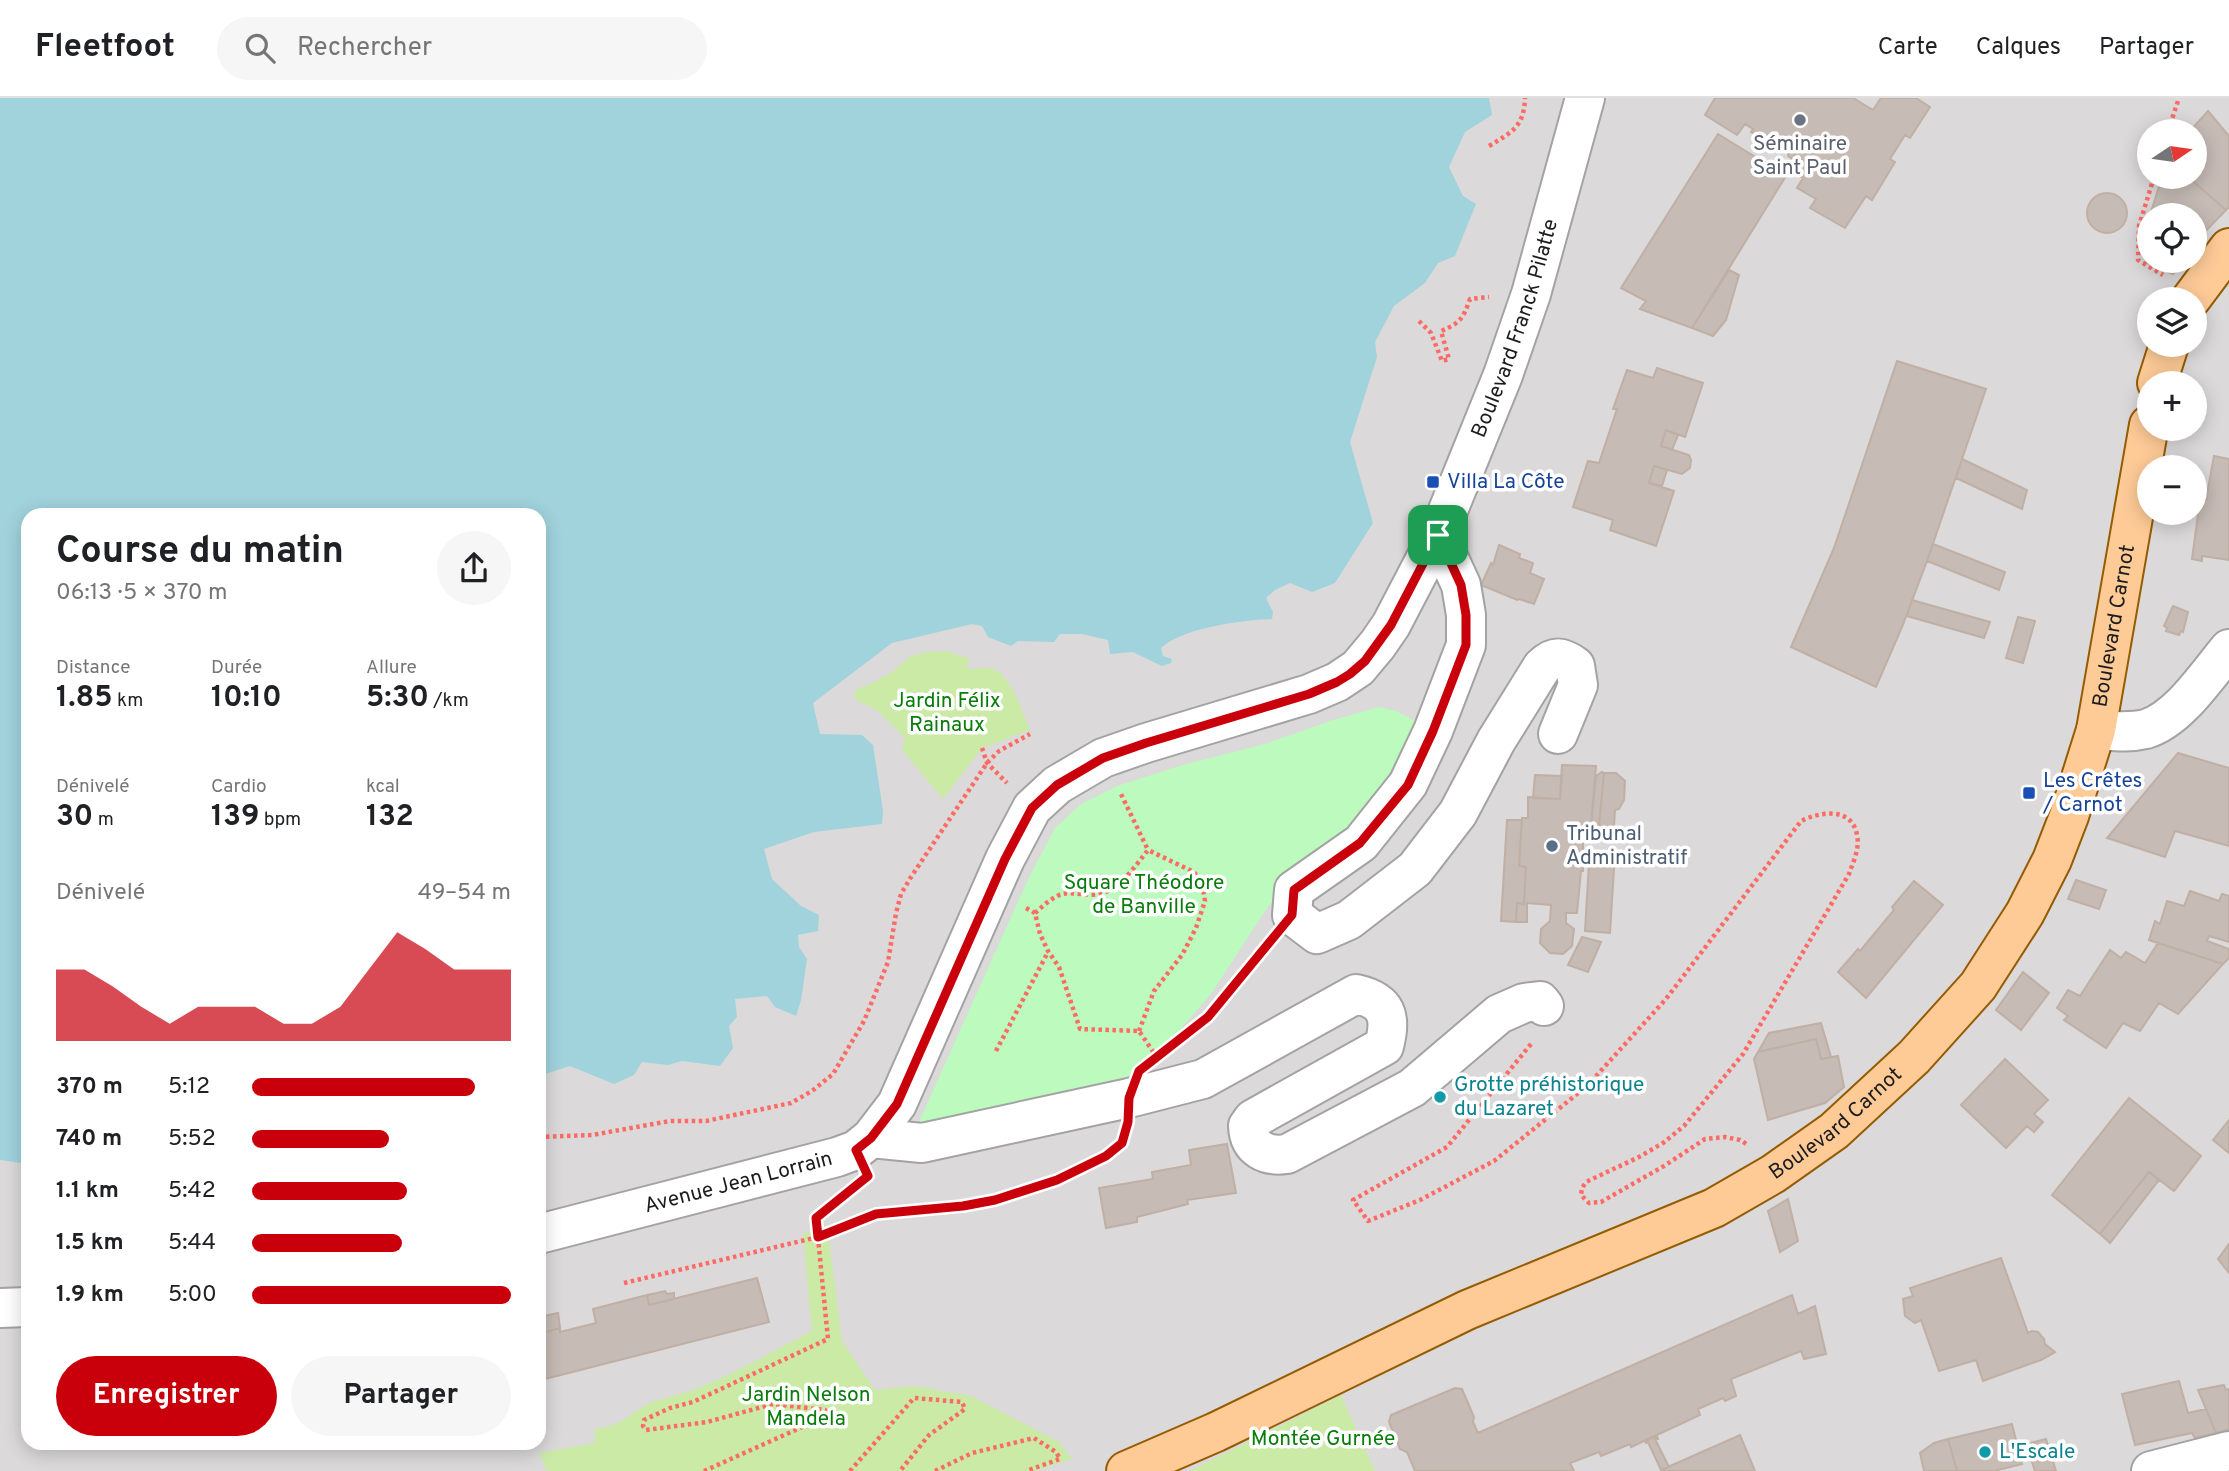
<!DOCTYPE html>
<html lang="fr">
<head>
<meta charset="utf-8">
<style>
	:root { --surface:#fff; --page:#f6f6f6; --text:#202124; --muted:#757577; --line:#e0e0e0; --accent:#c9000c }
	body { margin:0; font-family:Overpass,sans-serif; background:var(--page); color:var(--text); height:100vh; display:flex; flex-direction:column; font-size:26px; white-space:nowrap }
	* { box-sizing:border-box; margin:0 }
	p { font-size:23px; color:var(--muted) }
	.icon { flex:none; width:38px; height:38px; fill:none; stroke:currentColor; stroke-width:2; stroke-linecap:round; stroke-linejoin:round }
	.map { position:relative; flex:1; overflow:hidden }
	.sheet { position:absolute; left:21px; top:410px; width:525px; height:942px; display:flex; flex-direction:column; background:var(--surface); border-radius:21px; box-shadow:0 4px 18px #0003 }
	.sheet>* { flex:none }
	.needle { width:46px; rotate:77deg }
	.buttons { position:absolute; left:2137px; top:21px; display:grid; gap:14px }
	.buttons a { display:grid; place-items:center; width:70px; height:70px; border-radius:50%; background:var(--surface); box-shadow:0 4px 18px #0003; font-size:35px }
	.pin { position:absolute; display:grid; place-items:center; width:60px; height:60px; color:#fff; margin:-30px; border-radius:14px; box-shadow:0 4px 10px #0006 }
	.round { display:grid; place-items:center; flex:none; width:74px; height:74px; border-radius:37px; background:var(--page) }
	.head { display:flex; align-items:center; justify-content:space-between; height:119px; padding:0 35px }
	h1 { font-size:38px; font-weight:700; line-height:52px }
	.figures { display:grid; grid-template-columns:repeat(3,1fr); gap:10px; height:119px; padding:7px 35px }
	.figures div { display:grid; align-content:center }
	.figures b { font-size:30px; font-weight:700 }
	.figures small { font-size:19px; font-weight:400 }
	.figures p { font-size:19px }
	.chart { height:196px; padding:14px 35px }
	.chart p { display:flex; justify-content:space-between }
	.chart svg { width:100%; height:126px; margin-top:7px; fill:var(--accent); opacity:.7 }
	.cta { display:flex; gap:14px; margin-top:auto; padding:14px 35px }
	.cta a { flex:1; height:80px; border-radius:42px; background:var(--accent); color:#fff; font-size:28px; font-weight:700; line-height:80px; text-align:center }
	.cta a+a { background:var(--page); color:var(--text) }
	ul { padding:0 35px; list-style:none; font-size:23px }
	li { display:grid; grid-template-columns:112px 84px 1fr; align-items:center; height:52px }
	li i { height:18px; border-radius:9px; background:var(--accent) }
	header { display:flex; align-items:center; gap:42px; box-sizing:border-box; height:98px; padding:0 35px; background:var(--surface); border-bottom:2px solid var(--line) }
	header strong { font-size:33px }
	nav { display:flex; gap:38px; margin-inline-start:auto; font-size:24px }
	.search { width:490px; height:63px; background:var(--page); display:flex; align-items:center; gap:18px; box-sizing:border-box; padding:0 24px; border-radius:38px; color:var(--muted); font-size:26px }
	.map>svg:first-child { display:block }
	.residential { fill:#dbd9d9; fill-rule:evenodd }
	.grass { fill:#cbeaa6 }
	.park { fill:#bdfabe }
	.water { fill:#a1d3dd }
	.building { fill:#c6bbb5; stroke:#c0afa4; stroke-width:2 }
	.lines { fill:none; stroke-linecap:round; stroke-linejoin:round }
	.minor-casing { stroke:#a3a3a3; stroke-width:42 }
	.major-casing { stroke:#955b00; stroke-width:42 }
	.path { stroke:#fd6b64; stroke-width:4.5; stroke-dasharray:3.5 3.5; stroke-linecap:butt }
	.minor { stroke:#fff; stroke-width:38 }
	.major { stroke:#fecb97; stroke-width:38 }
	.route-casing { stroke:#fff; stroke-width:14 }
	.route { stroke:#c9000c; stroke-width:9 }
	.worship-dot { fill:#6b7280; stroke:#fff; stroke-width:2.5 }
	.transit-dot { fill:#1a4fb4; stroke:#fff; stroke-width:2.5 }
	.service-dot { fill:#5c6f8a; stroke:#fff; stroke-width:2.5 }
	.culture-dot { fill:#0f9aa8; stroke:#fff; stroke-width:2.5 }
	.labels { text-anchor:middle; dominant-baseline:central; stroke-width:7; stroke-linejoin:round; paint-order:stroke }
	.worship-label { font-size:21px; fill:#5b616d; stroke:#fff }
	.street-label { font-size:21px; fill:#1c1c1c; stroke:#fff }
	.transit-label { font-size:21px; fill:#164399; stroke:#fff; text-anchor:start }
	.park-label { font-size:21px; fill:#097c0b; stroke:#fff }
	.service-label { font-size:21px; fill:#4e5e75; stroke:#fff; text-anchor:start }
	.culture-label { font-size:21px; fill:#0d838f; stroke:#fff; text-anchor:start }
</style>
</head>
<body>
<header>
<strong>Fleetfoot</strong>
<div class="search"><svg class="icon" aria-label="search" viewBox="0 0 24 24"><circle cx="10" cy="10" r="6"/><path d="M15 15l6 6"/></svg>Rechercher</div>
<nav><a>Carte</a><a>Calques</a><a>Partager</a></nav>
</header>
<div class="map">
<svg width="2229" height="1373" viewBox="0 0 2229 1373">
	<rect width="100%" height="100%" fill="#eee9e2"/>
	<path class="residential" d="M0,0H2229V1373H0ZM2149,33H2194V79H2149ZM2149,117H2194V163H2149ZM2149,201H2194V247H2149ZM2149,285H2194V331H2149ZM2149,369H2194V415H2149ZM28,416H539V1344H28Z"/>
	<path class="grass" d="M946,553L970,561L966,569C975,574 984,567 993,571C1012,578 1022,614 1030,632L982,650L943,701L902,652L905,640L877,612L856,602L854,596L858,590L869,587L892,574L911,558L927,554Z
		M827,1126L842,1243L875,1292L915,1288L971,1298L1059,1344L1072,1361L1035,1373H547L539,1355L595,1345V1330C625,1329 628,1314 653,1304C668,1298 685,1296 700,1289C738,1274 775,1252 812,1233L803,1136Z
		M1341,1297L1375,1373H1190Z"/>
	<path class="park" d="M1379,609L1396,613L1415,623L1414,643L1354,738L1295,772L1263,816L1211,896L1157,958L1096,1000L914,1035L1029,779L1055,730L1081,706L1117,688L1186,666L1265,646L1330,623Z"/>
	<path class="water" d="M0,0H1489L1492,17L1465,34L1449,69L1463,98L1476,106L1455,158L1438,165L1425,185L1394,208L1375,244L1377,259L1350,344L1373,425L1335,485L1312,494L1290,485L1275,492L1266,500L1273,514L1272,521C1242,522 1182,530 1161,550L1163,558L1172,561L1171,565L1162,568L1133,554L1110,556L1108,542L1082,536H1060L1054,544L1018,543L1011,548L988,539L982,528L972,526L892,545L813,605L820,636L862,637L873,647L883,713L882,726L814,734L764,751L772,781L801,808L819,817L818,833L798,837L799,849L807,861L801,902L796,918L775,909L767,898L735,901L737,919L729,928L733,950L720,968L682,963L668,967L642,964L634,977L614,986L570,968L539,978V416H28V1076L21,1065L0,1062Z"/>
	<path class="building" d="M1715,0H1853L1873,12L1881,0H1916L1930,9L1910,40L1905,37L1890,61L1895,64L1872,102L1866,98L1845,130L1810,110L1816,101L1797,90L1803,80L1796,76L1804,63L1795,57L1793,61L1788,58L1789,54L1778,46L1776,50L1769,45L1771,42L1758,34L1757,38L1751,34L1753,31L1745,26L1737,37L1705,17Z
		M2208,13L2229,38V109L2226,112L2188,79H2194V33H2190Z
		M1718,36L1786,78L1692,230L1640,211L1646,203L1621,190Z
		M2162,79H2188L2226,112L2194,145V117H2150Z
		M2087 115a20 20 0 1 1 40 0a20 20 0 1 1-40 0Z
		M2149,120V163H2182L2173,176L2147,165L2141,147Z
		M1729,172L1739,177L1726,222L1713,238L1692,230Z
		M1897,263L1986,291L1927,463L1902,529L1876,589L1791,549L1834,450Z
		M1657,270L1703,285L1685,339L1666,332L1661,348L1689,357L1691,362L1690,370L1682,376L1654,368L1649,385L1674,393L1656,448L1610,432L1613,422L1573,409L1588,363L1599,365L1617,311H1613L1627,272L1653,280Z
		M1666,332L1678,337L1672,352L1661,348Z
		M2214,358L2229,361V462L2202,458V463L2192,461L2200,402H2206Z
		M1962,361L2027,392L2022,411L1956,380Z
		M1654,368L1667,372L1662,388L1649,385Z
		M1933,446L2005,474L1999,492L1927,463Z
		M1499,447L1520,456L1519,460L1533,465L1530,475L1544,481L1534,506L1519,501L1517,502L1481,487L1491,465L1493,467Z
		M1912,502L1990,524L1984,540L1907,518Z
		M2173,508L2188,514L2183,534L2181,533L2179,537L2166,533L2167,530L2164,528Z
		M2018,519L2035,523L2023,565L2006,560Z
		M2178,655L2229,670V748L2175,733L2165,759L2107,740Z
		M1562,667L1596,668L1591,728L1583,727V773H1581L1577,815H1566V825L1574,831L1572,848L1563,856L1550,855L1540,845L1541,831L1550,823L1551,807L1527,805V824H1516L1517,805L1524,806L1526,769L1519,768L1522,720H1528V699L1560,701Z
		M1602,674L1604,675L1599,728H1591L1596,678Z
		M1604,675H1616L1625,683L1624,702L1619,711L1615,712L1614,728H1599Z
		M1535,677L1562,678L1560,701L1533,700Z
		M1507,722H1522L1519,768L1526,769L1524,806L1517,805L1516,824L1501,823Z
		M1594,754L1615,755L1610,835L1585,833L1589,765H1592Z
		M2076,782L2106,792L2099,811L2068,801Z
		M1914,783L1943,807L1866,900L1838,874L1858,851L1860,853L1894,812L1892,809Z
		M2190,793L2219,803L2222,796L2229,798V844L2209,838L2207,843L2229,851V860L2223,866L2149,842L2155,823L2160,826L2167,803L2184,808Z
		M1582,839L1601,844L1588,874L1568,867Z
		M2158,845L2223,866L2178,916L2159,905L2140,933L2123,925L2106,950L2064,922L2068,918L2057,910L2068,892L2080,898L2110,852L2121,860L2126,854L2145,865Z
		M2023,874L2049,895L2021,932L1996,912Z
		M1821,925L1831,959L1821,961L1816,941L1758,954L1769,935Z
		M1816,941L1821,961L1838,958L1844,989L1825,1005L1768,1022L1754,961L1758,954Z
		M2005,961L2048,1002L2034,1016L2043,1024L2034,1034L2027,1028L2006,1050L1961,1007Z
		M2129,1000L2201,1058L2174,1093L2149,1074L2100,1136L2052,1097Z
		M2229,1022V1055L2213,1042Z
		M1227,1046L1236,1095L1187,1102L1188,1106L1137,1119V1124L1106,1130L1099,1090L1153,1081L1152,1074L1191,1067L1189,1052Z
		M2149,1074L2159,1082L2110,1145L2100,1136Z
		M1788,1101L1798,1143L1780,1154L1768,1113Z
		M2229,1146V1175L2218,1161Z
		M2001,1160L2028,1235L2032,1233L2038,1234L2044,1241L2045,1246L2055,1254L2041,1262L1983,1283L1976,1262L1939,1273L1921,1222L1915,1225L1905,1218L1903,1201L1913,1198L1910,1190Z
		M757,1180L769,1224L541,1282L539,1275V1236L560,1230V1234L596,1225L593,1211L647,1197L649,1207Z
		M665,1193L667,1196L674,1195V1201L649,1207L647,1197Z
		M1792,1197L1798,1216L1815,1208L1826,1256L1804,1261L1801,1253L1731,1281L1736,1298L1725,1303L1723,1300L1698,1311L1700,1317L1631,1349L1630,1346L1601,1358L1599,1354L1570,1365L1574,1373H1415L1407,1354L1400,1351L1389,1324L1391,1317L1455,1290L1462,1291L1474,1319L1473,1324L1478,1335Z
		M558,1215L560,1230L539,1236V1219Z
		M2179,1283L2188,1315L2206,1311L2216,1335L2195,1340L2192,1335L2135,1347L2122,1296Z
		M2224,1287L2226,1292L2229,1291V1331L2216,1335L2198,1292Z
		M2012,1326L2022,1366L1994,1373H1957L1948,1341Z
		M1740,1337L1755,1373H1661V1372Z
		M1657,1338L1658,1341H1655L1669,1369L1661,1372L1648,1344L1646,1345L1645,1343Z
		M1948,1341L1957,1373H1924L1920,1355L1934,1345Z
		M2046,1341L2056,1373H2035L2026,1346Z"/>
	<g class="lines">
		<defs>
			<g id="minor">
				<path d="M1438,437L1461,487L1466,517V547L1433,633L1408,686L1361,745L1294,792L1292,817L1317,836L1349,822L1415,771L1458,715L1496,643L1542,569C1554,557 1562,558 1575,568L1578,587L1558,636"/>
				<path d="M2096,632C2113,633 2129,635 2146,631C2179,621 2207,577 2229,551"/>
				<path d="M871,1040L922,1045L1129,1000L1203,981L1356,896C1387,903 1392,918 1384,948L1253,1021L1248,1028C1249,1051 1266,1059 1287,1056L1412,990L1499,916L1524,905L1540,903L1544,908"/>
				<path id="s1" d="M539,1136L837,1059L856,1052L871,1040L897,1006L1005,761L1032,710L1057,687L1103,660L1146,645L1309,596L1337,584L1358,570L1378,546L1391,527L1438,437L1503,277L1531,196L1585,0"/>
				<path d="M0,1210L28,1209"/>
				<path d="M2151,1373L2229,1353"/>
			</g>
			<g id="major">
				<path d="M2191,201L2229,150"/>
				<path d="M2157,285L2169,247"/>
				<path id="s2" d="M1126,1373L1216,1334L1467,1212L1714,1110L1773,1076L1834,1033L1914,959L1978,888L2025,815L2052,762L2069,718L2096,632L2149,327"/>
			</g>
		</defs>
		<use href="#minor" class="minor-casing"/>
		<use href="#major" class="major-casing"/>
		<path class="path" d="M2168,33L2179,0
			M1489,48C1512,34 1524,29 1525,0
			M2154,79L2139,128L2138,162L2163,177
			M1419,223L1431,235L1442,263L1449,261L1441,233C1461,225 1463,220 1470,201L1489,199
			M982,650L987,665L1007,685
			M1026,810L1035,815L1040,836L1048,853L1059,869L1080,931L1139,933L1154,955
			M1035,815C1042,809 1049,802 1057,798C1072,790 1090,803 1110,792C1125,783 1137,766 1148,752L1120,694
			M1139,933L1154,893L1182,857L1196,830L1205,803L1202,785L1194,774L1148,752
			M1531,946L1447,1049L1353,1102L1368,1123L1420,1102L1494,1063L1587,988L1666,901L1801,723C1819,714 1852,708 1857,737C1860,751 1853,764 1849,776L1743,956L1684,1028L1663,1045L1639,1059L1586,1084L1582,1090L1581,1097L1589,1105L1601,1104L1664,1068L1705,1041L1725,1039L1740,1042L1748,1047
			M1170,948L1208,919L1269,844
			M996,953L1048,854
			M539,1039L592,1037L670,1023H706L791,1005L812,993L833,976L864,923L888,864L896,815L901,796L911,779L987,665L999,653L1030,636
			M624,1185L818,1139L876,1116L963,1108L995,1102L1057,1082L1089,1068L1106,1058L1122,1045L1124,1038
			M704,1373L829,1317L825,1312L773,1306L707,1324L646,1332L643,1328L644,1322L670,1310L693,1304L828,1241L816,1120L841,1100
			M850,1373L914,1300L962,1304L965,1311L929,1337L900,1373
			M935,1373L972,1355L1034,1340L1056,1354L1060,1361L1026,1373"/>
		<use href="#minor" class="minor"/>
		<use href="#major" class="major"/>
	</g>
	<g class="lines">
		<defs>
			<path id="route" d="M1438,437L1461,487L1466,517V547L1433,633L1408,687L1360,745L1294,792L1292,817L1208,919L1139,973L1129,1000L1128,1024L1122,1045L1106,1058L1057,1082L995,1102L963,1108L876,1116L818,1139L816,1120L868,1078L856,1052L871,1040L897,1006L1005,761L1032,710L1057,687L1103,660L1146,645L1309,596L1337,584L1350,576L1365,563L1391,527Z"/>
		</defs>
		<use href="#route" class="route-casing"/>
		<use href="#route" class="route"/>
	</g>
	<circle class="worship-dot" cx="1800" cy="22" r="7"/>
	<g class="transit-dot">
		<rect x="1426" y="377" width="14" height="14" rx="3.5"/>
		<rect x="2022" y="688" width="14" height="14" rx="3.5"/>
	</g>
	<circle class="service-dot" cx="1552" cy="748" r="7"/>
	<g class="culture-dot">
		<circle cx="1440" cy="999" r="7"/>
		<circle cx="1985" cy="1354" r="7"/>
	</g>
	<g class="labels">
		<g class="worship-label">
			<text x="1800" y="46">Séminaire<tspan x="1800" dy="24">Saint Paul</tspan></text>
		</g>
		<g class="street-label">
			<text stroke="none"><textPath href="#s1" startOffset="1451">Boulevard Franck Pilatte</textPath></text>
			<text stroke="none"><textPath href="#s2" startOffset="1381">Boulevard Carnot</textPath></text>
			<text stroke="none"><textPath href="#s2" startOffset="793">Boulevard Carnot</textPath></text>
			<text stroke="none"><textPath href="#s1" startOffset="206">Avenue Jean Lorrain</textPath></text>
		</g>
		<g class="transit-label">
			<text x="1447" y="384">Villa La Côte</text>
			<text x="2043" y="683">Les Crêtes<tspan x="2043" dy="24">/ Carnot</tspan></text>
		</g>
		<g class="park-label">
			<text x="947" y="603">Jardin Félix<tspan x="947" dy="24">Rainaux</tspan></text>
			<text x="1144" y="785">Square Théodore<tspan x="1144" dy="24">de Banville</tspan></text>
			<text x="806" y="1297">Jardin Nelson<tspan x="806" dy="24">Mandela</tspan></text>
			<text x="1323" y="1341">Montée Gurnée</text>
		</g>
		<g class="service-label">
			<text x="1566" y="736">Tribunal<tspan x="1566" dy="24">Administratif</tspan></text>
		</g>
		<g class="culture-label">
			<text x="1454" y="987">Grotte préhistorique<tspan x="1454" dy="24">du Lazaret</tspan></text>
			<text x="1999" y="1354">L'Escale</text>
		</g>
	</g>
</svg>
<div class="buttons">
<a><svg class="needle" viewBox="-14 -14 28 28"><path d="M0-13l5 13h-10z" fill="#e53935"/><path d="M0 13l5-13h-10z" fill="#757577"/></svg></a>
<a><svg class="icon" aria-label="locate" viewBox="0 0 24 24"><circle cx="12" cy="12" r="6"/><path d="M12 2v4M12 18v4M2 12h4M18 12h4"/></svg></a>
<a><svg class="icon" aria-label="layers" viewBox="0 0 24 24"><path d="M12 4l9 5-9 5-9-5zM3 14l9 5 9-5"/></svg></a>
<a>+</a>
<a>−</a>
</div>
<div class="pin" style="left:1438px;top:437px;background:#1e9e55"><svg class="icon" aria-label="arrive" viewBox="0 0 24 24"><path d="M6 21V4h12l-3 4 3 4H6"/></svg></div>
<section class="sheet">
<div class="head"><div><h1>Course du matin</h1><p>06:13 · 5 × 370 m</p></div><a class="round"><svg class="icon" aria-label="share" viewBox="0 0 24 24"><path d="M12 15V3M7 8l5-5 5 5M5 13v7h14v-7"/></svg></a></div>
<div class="figures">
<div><p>Distance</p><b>1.85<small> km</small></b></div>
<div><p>Durée</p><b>10:10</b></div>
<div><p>Allure</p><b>5:30<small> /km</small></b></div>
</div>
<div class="figures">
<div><p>Dénivelé</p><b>30<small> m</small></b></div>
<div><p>Cardio</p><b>139<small> bpm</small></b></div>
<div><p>kcal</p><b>132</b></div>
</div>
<div class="chart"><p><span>Dénivelé</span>49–54 m</p>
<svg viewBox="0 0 160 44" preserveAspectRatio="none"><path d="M0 44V19L10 19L20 25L30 32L40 38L50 32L60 32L70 32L80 38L90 38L100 32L110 19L120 6L130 12L140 19L150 19L160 19V44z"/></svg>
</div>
<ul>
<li><b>370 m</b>5:12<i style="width:86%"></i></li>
<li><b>740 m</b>5:52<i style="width:53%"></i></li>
<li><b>1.1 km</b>5:42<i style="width:60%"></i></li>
<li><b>1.5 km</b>5:44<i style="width:58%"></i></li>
<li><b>1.9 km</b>5:00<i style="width:100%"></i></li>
</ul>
<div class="cta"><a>Enregistrer</a><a>Partager</a></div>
</section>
</div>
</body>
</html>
